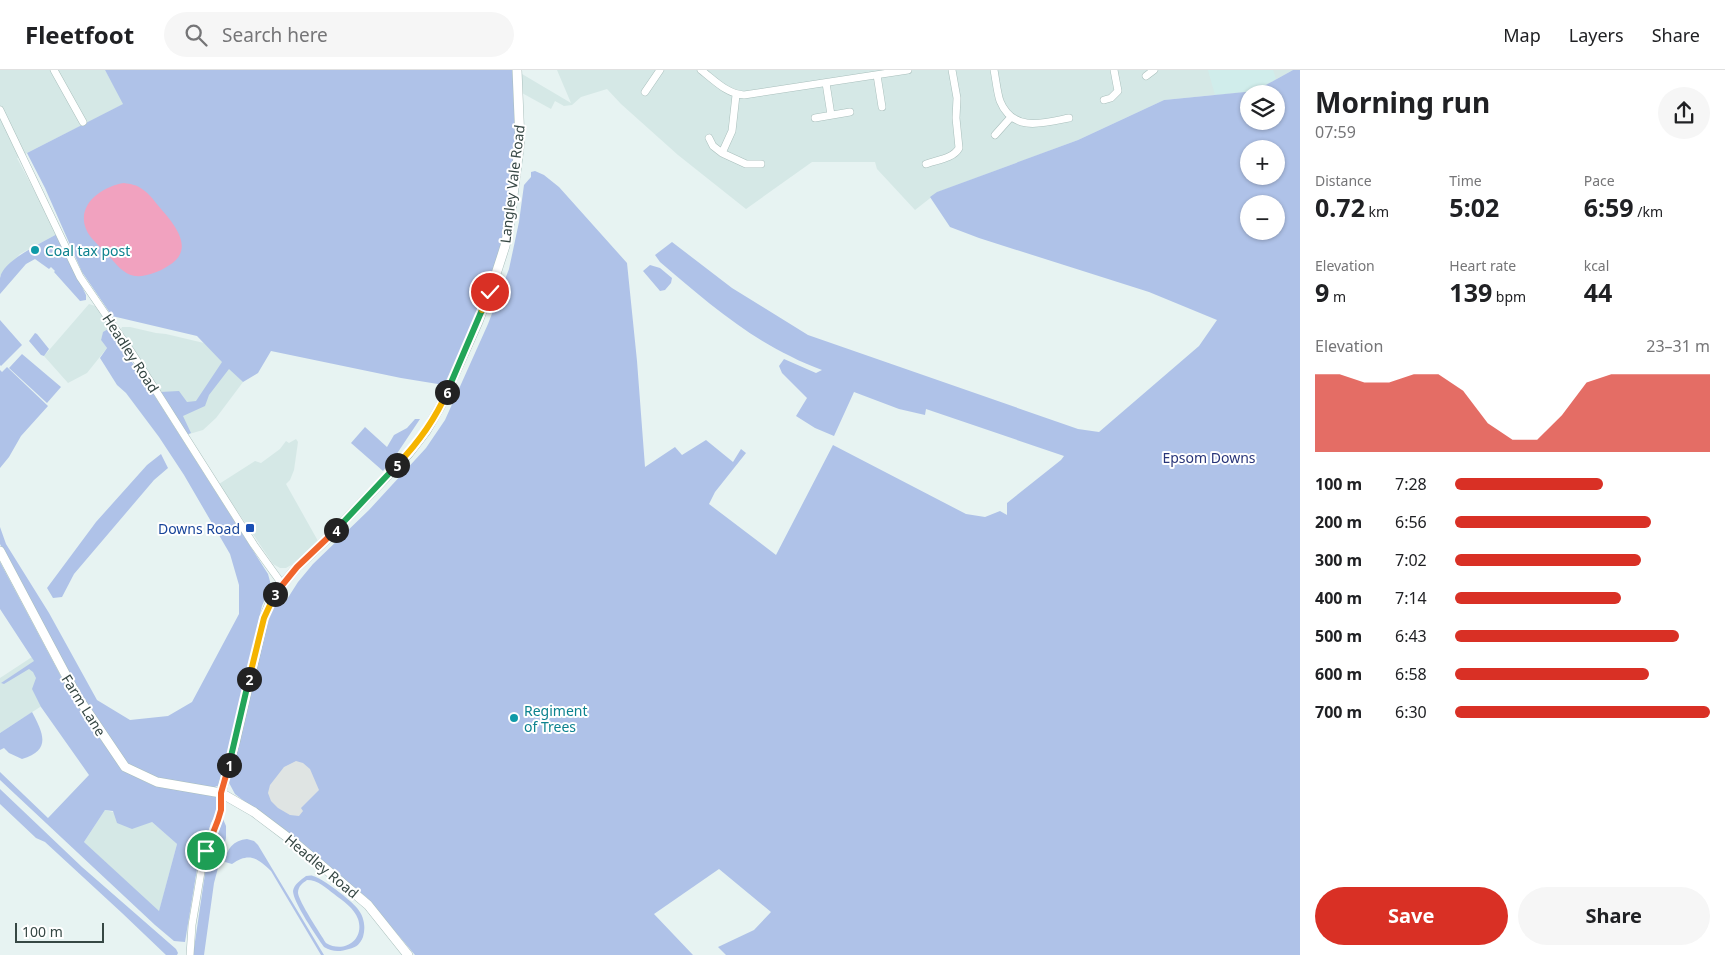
<!DOCTYPE html>
<html lang="en">
<head>
<meta charset="utf-8">
<style>
	:root { --surface:#fff; --page:#f6f6f6; --text:#202124; --muted:#757577; --line:#e0e0e0; --accent:#d93025 }
	body { margin:0; font-family:"Noto Sans",sans-serif; background:var(--page); color:var(--text); height:100vh; display:flex; flex-direction:column; font-size:19px; white-space:nowrap }
	* { box-sizing:border-box; margin:0 }
	p { font-size:16px; color:var(--muted) }
	.icon { flex:none; width:28px; height:28px; fill:none; stroke:currentColor; stroke-width:2; stroke-linecap:round; stroke-linejoin:round }
	.map { position:relative; flex:1; overflow:hidden }
	.drawer { display:flex; flex-direction:column; background:var(--surface); width:425px }
	.drawer>* { flex:none }
	.buttons { position:absolute; left:1240px; top:15px; display:grid; gap:10px }
	.buttons a { display:grid; place-items:center; width:45px; height:45px; border-radius:50%; background:var(--surface); box-shadow:0 1px 4px #0004; font-size:25px }
	.scale { position:absolute; left:15px; bottom:12px; width:89px; box-sizing:border-box; padding-left:5px; border:2px solid #364744; border-top:0; font-size:14px; line-height:18px; white-space:nowrap; color:#364744; -webkit-text-stroke:4px #fff; paint-order:stroke }
	.pin { position:absolute; display:grid; place-items:center; width:42px; height:42px; color:#fff; margin:-21px; border:2px solid #fff; border-radius:50%; box-shadow:0 1px 5px #0007 }
	.km { position:absolute; width:25px; height:25px; margin:-12px; border-radius:50%; background:#222; color:#fff; font-size:14px; line-height:25px; text-align:center }
	.round { display:grid; place-items:center; flex:none; width:52px; height:52px; border-radius:26px; background:var(--page) }
	.headline { display:flex; align-items:center; justify-content:space-between; height:85px; padding:0 15px }
	h1 { font-size:28px; font-weight:700; line-height:38px }
	.metrics { display:grid; grid-template-columns:repeat(3,1fr); gap:8px; height:85px; padding:5px 15px }
	.metrics div { display:grid; align-content:center }
	.metrics b { font-size:25px; font-weight:700 }
	.metrics small { font-size:14px; font-weight:400 }
	.metrics p { font-size:14px }
	.chart { height:140px; padding:10px 15px }
	.chart p { display:flex; justify-content:space-between }
	.chart svg { width:100%; height:90px; margin-top:5px; fill:var(--accent); opacity:.7 }
	.cta { display:flex; gap:10px; margin-top:auto; padding:10px 15px }
	.cta a { flex:1; height:58px; border-radius:30px; background:var(--accent); color:#fff; font-size:20px; font-weight:700; line-height:58px; text-align:center }
	.cta a+a { background:var(--page); color:var(--text) }
	ul { padding:0 15px; list-style:none; font-size:16px }
	li { display:grid; grid-template-columns:80px 60px 1fr; align-items:center; height:38px }
	li i { height:12px; border-radius:6px; background:var(--accent) }
	header { display:flex; align-items:center; gap:30px; box-sizing:border-box; height:70px; padding:0 25px; background:var(--surface); border-bottom:1px solid var(--line) }
	header strong { font-size:24px }
	nav { display:flex; gap:28px; margin-inline-start:auto; font-size:18px }
	.search { width:350px; height:45px; background:var(--page); display:flex; align-items:center; gap:12px; box-sizing:border-box; padding:0 18px; border-radius:28px; color:var(--muted); font-size:19px }
	main { display:flex; flex:1; min-height:0 }
	.map>svg:first-child { display:block }
	.residential { fill:#d5e8e6 }
	.education { fill:#d0edeb }
	.green { fill:#afc2e8; fill-rule:evenodd }
	.parking { fill:#dfe4e3 }
	.water { fill:#f1a2bf }
	.lines { fill:none; stroke-linecap:round; stroke-linejoin:round }
	.minor-casing { stroke:#a9bfbc; stroke-width:8 }
	.tertiary-casing { stroke:#a9bfbc; stroke-width:10 }
	.minor { stroke:#fff; stroke-width:7 }
	.tertiary { stroke:#fff; stroke-width:9 }
	.split-1-casing { stroke:#fff; stroke-width:10 }
	.split-2-casing { stroke:#fff; stroke-width:10 }
	.split-3-casing { stroke:#fff; stroke-width:10 }
	.split-4-casing { stroke:#fff; stroke-width:10 }
	.split-5-casing { stroke:#fff; stroke-width:10 }
	.split-6-casing { stroke:#fff; stroke-width:10 }
	.split-7-casing { stroke:#fff; stroke-width:10 }
	.split-8-casing { stroke:#fff; stroke-width:10 }
	.split-1 { stroke:#f0652b; stroke-width:6 }
	.split-2 { stroke:#22a559; stroke-width:6 }
	.split-3 { stroke:#f5b400; stroke-width:6 }
	.split-4 { stroke:#f0652b; stroke-width:6 }
	.split-5 { stroke:#22a559; stroke-width:6 }
	.split-6 { stroke:#f5b400; stroke-width:6 }
	.split-7 { stroke:#22a559; stroke-width:6 }
	.split-8 { stroke:#f5b400; stroke-width:6 }
	.culture-dot { fill:#0f9aa8; stroke:#fff; stroke-width:2 }
	.transit-dot { fill:#1a4fb4; stroke:#fff; stroke-width:2 }
	.labels { text-anchor:middle; dominant-baseline:central; stroke-width:4; stroke-linejoin:round; paint-order:stroke }
	.street-label { font-size:14px; fill:#364744; stroke:#fff }
	.culture-label { font-size:14px; fill:#0d838f; stroke:#fff; text-anchor:start }
	.park-label { font-size:14px; fill:#283579; stroke:#fff }
	.transit-label { font-size:14px; fill:#164399; stroke:#fff; text-anchor:end }
</style>
</head>
<body>
<header>
<strong>Fleetfoot</strong>
<div class="search"><svg class="icon" aria-label="search" viewBox="0 0 24 24"><circle cx="10" cy="10" r="6"/><path d="M15 15l6 6"/></svg>Search here</div>
<nav><a>Map</a><a>Layers</a><a>Share</a></nav>
</header>
<main>
<div class="map">
<svg width="1300" height="885" viewBox="0 0 1300 885">
	<rect width="100%" height="100%" fill="#e7f3f2"/>
	<path class="residential" d="M0,0H105L124,34L17,88L57,164L20,184L0,206Z
		M557,0H1293L1255,21L1164,30L1078,70L938,122L915,140L877,99L875,92H812L746,139L678,85L621,34L607,19L581,27L572,35L564,36L555,31L551,39L522,23V4L571,33Z
		M89,234L95,236L110,256L108,259L103,263L101,270L107,278L87,303L68,313L44,286Z
		M122,257H130L156,263L166,264L204,273L243,312L216,348L203,360L186,365L121,259Z
		M296,369L298,372L294,400L290,410L286,414L318,471L293,494L286,498H280L273,494L219,414L255,391L261,393L280,379L286,371L289,373Z
		M32,587L57,626L0,663V608Z
		M105,740L152,752L177,774L159,842L84,772Z"/>
	<path class="education" d="M1208,0H1273L1276,9L1255,21L1215,25Z"/>
	<path class="green" d="M105,0H514L517,46L515,93L508,141L498,192L485,228L444,315L401,308L271,281L258,303L243,312L229,299L209,325L205,336L183,346L191,363L186,365L160,322L179,321L187,332L196,331L222,292L197,266L112,246L82,202L45,118L27,83L123,34Z
		M1293,0H1300V885H726L718,877L754,860L771,842L719,799L654,844L693,885H415L366,827L235,724L228,711L268,547L278,527L284,534L298,512L313,494L369,440L426,378L445,350L488,254L509,199L519,152L524,115L531,107V102L535,101L544,105L559,117L627,193L637,291L645,397L675,377L682,385L706,370L733,392L741,379L746,383L715,422L709,434L776,485L833,375L966,444L985,447L1000,441L1007,445V433L1061,390L1064,386L926,339L925,345L899,339L854,322L834,366L815,358L796,346L807,328L782,303L779,296L784,289L816,303L822,300C812,296 801,292 790,286C742,263 700,226 660,192L655,185L672,172L732,218L808,265L1078,359L1099,362L1199,276L1217,250L1149,222L979,168L950,157L930,127L937,122L1078,70L1164,30L1255,21ZM1249,24H1276V51H1249ZM1249,79H1276V106H1249ZM1249,134H1276V161H1249Z
		M57,164L86,225V230L80,231L54,202L55,201L51,197L49,199L35,189L26,194L0,224C0,219 0,213 0,208C3,190 42,173 57,164Z
		M650,195L660,198L672,208L671,213L665,220L660,221L643,201Z
		M0,250L22,275L1,296L0,295Z
		M108,259L142,306L268,504L271,515L262,536L220,715L212,718L159,709L127,694L78,623L0,474V457L6,474L49,543L97,630L130,650L168,646L192,632L239,544V515L230,484L184,405L159,367L126,323L117,315L100,288L107,278L101,270L103,262Z
		M35,263L37,264L49,279L44,286L41,285L29,271Z
		M22,284L61,317L47,333L9,298Z
		M7,297L48,336L21,366L9,387L0,398V300L2,302Z
		M415,349H420L396,385L383,401L351,373L365,357L387,377L394,365L407,358Z
		M161,384L168,398L154,410L74,504L62,527L53,528L47,518L96,452L147,395Z
		M0,492L72,627L121,699L150,714L217,727V741L211,753L197,799L185,872L174,871L155,855L0,710V702L48,748L89,705L41,637L32,619L36,608L33,602L29,599L4,614L1,613L34,591L0,539ZM105,740L113,741L117,753L132,759L152,752L177,774L159,841L84,772Z
		M32,642C43,663 52,680 22,689L9,683L4,678L0,680V663Z
		M0,719L82,797L176,879L178,883L177,885H166L122,843L45,772L36,768L0,734Z
		M223,749L226,756V768L214,813L204,885H193L206,797Z
		M247,769L254,771L258,775L324,885H321L271,801C258,788 249,782 232,794L225,792C226,779 234,770 247,769Z
		M306,806C308,806 311,805 313,806C321,807 352,831 357,838C364,846 366,857 363,867C360,874 357,877 349,879C340,882 332,882 324,877C317,867 293,832 293,821C294,814 301,810 306,806ZM307,810C318,810 326,818 334,824C343,831 354,838 358,849C365,870 344,884 326,873C320,863 299,832 298,823C298,816 303,813 307,810Z"/>
	<path class="parking" d="M296,691L303,693L310,699L319,720L301,738L303,741L299,746L290,745L278,738L271,731L268,723L270,715L284,697Z"/>
	<path class="water" d="M124,113C131,114 137,115 142,119C150,124 155,132 161,139C175,155 196,180 168,196C159,202 146,207 135,206C123,204 116,194 108,185C101,177 90,169 86,159C76,134 103,116 124,113Z"/>
	<g class="lines">
		<defs>
			<path id="minor" d="M54,0L83,52
				M701,0C714,10 727,24 744,25L908,0
				M994,0C996,10 997,22 1000,31C1013,63 1044,53 1069,48
				M877,5L882,37
				M1146,6L1154,0
				M826,13L831,45
				M645,22L660,0
				M736,25L732,61L722,83L746,94H761
				M1104,30L1111,28L1118,21L1114,0
				M0,40L80,207L132,283L254,475L282,514
				M815,48L850,42
				M995,65L1011,47
				M709,68L713,76L722,83
				M926,94C936,90 953,89 959,78L956,48L957,28L952,0
				M190,885L192,855L201,802L206,781L218,750L221,740V723"/>
			<path id="tertiary" d="M0,481L77,626L125,697L157,712L221,723L254,742L295,773L368,835L408,885
				M221,723L235,673L264,548L273,526L297,497L330,466L409,383L426,361L440,337L478,252L496,204L505,176L509,157L520,71L517,0"/>
		</defs>
		<use href="#minor" class="minor-casing"/>
		<use href="#tertiary" class="tertiary-casing"/>
		<use href="#minor" class="minor"/>
		<use href="#tertiary" class="tertiary"/>
	</g>
	<g class="lines">
		<defs>
			<path id="split-1" d="M206,781L218,750L221,740V723L229,695"/>
			<path id="split-2" d="M229,695L249,609"/>
			<path id="split-3" d="M249,609L264,548L275,524"/>
			<path id="split-4" d="M275,524L297,497L336,460"/>
			<path id="split-5" d="M336,460L397,395"/>
			<path id="split-6" d="M397,395C418,373 435,350 447,322"/>
			<path id="split-7" d="M447,322L482,240"/>
			<path id="split-8" d="M482,240L490,222"/>
		</defs>
		<use href="#split-1" class="split-1-casing"/>
		<use href="#split-2" class="split-2-casing"/>
		<use href="#split-3" class="split-3-casing"/>
		<use href="#split-4" class="split-4-casing"/>
		<use href="#split-5" class="split-5-casing"/>
		<use href="#split-6" class="split-6-casing"/>
		<use href="#split-7" class="split-7-casing"/>
		<use href="#split-8" class="split-8-casing"/>
		<use href="#split-1" class="split-1"/>
		<use href="#split-2" class="split-2"/>
		<use href="#split-3" class="split-3"/>
		<use href="#split-4" class="split-4"/>
		<use href="#split-5" class="split-5"/>
		<use href="#split-6" class="split-6"/>
		<use href="#split-7" class="split-7"/>
		<use href="#split-8" class="split-8"/>
	</g>
	<g class="culture-dot">
		<circle cx="35" cy="180" r="5"/>
		<circle cx="514" cy="648" r="5"/>
	</g>
	<rect class="transit-dot" x="245" y="453" width="10" height="10" rx="2.5"/>
	<g class="labels">
		<g class="street-label">
			<text transform="translate(512 114) rotate(-83)">Langley Vale Road</text>
			<text transform="translate(131 283) rotate(57)">Headley Road</text>
			<text transform="translate(84 635) rotate(58)">Farm Lane</text>
			<text transform="translate(322 796) rotate(40)">Headley Road</text>
		</g>
		<g class="culture-label">
			<text x="45" y="180">Coal tax post</text>
			<text x="524" y="640">Regiment<tspan x="524" dy="16">of Trees</tspan></text>
		</g>
		<g class="park-label">
			<text x="1209" y="387">Epsom Downs</text>
		</g>
		<g class="transit-label">
			<text x="240" y="458">Downs Road</text>
		</g>
	</g>
</svg>
<div class="buttons">
<a><svg class="icon" aria-label="layers" viewBox="0 0 24 24"><path d="M12 4l9 5-9 5-9-5zM3 14l9 5 9-5"/></svg></a>
<a>+</a>
<a>−</a>
</div>
<div class="scale">100 m</div>
<div class="pin" style="left:206px;top:781px;background:#1e9e55"><svg class="icon" aria-label="arrive" viewBox="0 0 24 24"><path d="M6 21V4h12l-3 4 3 4H6"/></svg></div>
<div class="pin" style="left:490px;top:222px;background:#d93025"><svg class="icon" aria-label="check" viewBox="0 0 24 24"><path d="M5 12l5 5 9-10"/></svg></div>
<b class="km" style="left:229px;top:695px">1</b>
<b class="km" style="left:249px;top:609px">2</b>
<b class="km" style="left:275px;top:524px">3</b>
<b class="km" style="left:336px;top:460px">4</b>
<b class="km" style="left:397px;top:395px">5</b>
<b class="km" style="left:447px;top:322px">6</b>
</div>
<section class="drawer">
<div class="headline"><div><h1>Morning run</h1><p>07:59</p></div><a class="round"><svg class="icon" aria-label="share" viewBox="0 0 24 24"><path d="M12 15V3M7 8l5-5 5 5M5 13v7h14v-7"/></svg></a></div>
<div class="metrics">
<div><p>Distance</p><b>0.72<small> km</small></b></div>
<div><p>Time</p><b>5:02</b></div>
<div><p>Pace</p><b>6:59<small> /km</small></b></div>
</div>
<div class="metrics">
<div><p>Elevation</p><b>9<small> m</small></b></div>
<div><p>Heart rate</p><b>139<small> bpm</small></b></div>
<div><p>kcal</p><b>44</b></div>
</div>
<div class="chart"><p><span>Elevation</span>23–31 m</p>
<svg viewBox="0 0 160 44" preserveAspectRatio="none"><path d="M0 44V6L10 6L20 10L30 10L40 6L50 6L60 14L70 30L80 38L90 38L100 26L110 10L120 6L130 6L140 6L150 6L160 6V44z"/></svg>
</div>
<ul>
<li><b>100 m</b>7:28<i style="width:58%"></i></li>
<li><b>200 m</b>6:56<i style="width:77%"></i></li>
<li><b>300 m</b>7:02<i style="width:73%"></i></li>
<li><b>400 m</b>7:14<i style="width:65%"></i></li>
<li><b>500 m</b>6:43<i style="width:88%"></i></li>
<li><b>600 m</b>6:58<i style="width:76%"></i></li>
<li><b>700 m</b>6:30<i style="width:100%"></i></li>
</ul>
<div class="cta"><a>Save</a><a>Share</a></div>
</section>
</main>
</body>
</html>
